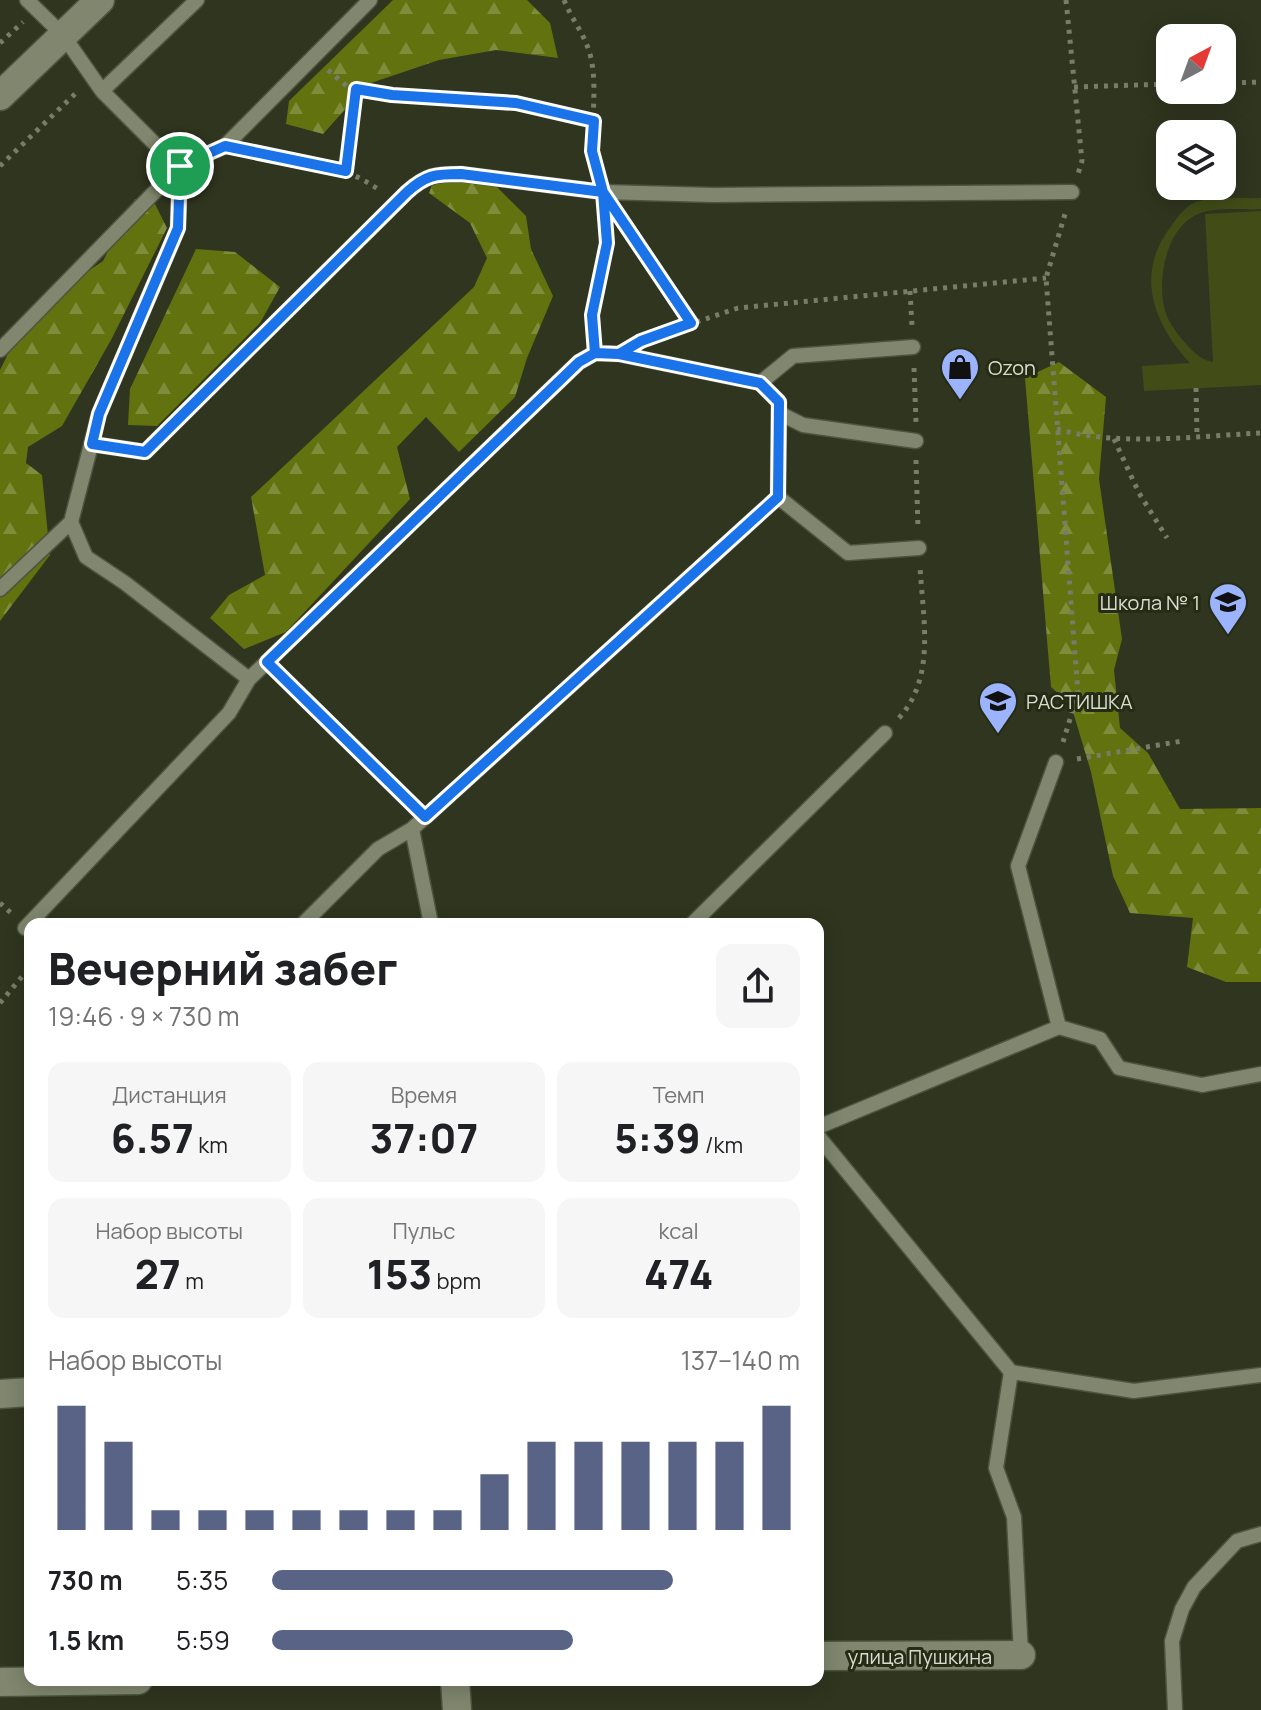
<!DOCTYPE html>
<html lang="ru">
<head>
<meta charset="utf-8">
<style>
	:root { --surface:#fff; --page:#f6f6f6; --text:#202124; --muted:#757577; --accent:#586386 }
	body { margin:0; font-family:Manrope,sans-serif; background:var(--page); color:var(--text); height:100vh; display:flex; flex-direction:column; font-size:30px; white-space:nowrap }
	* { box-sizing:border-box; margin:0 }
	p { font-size:26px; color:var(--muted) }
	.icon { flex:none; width:44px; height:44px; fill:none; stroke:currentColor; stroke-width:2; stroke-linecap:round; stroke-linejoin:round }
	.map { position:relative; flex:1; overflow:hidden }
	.panel { position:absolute; left:24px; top:918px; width:800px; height:768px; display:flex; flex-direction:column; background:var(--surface); border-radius:16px; box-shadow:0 4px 20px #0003 }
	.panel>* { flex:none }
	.needle { width:52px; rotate:41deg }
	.controls { position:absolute; left:1156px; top:24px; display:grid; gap:16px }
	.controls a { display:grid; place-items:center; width:80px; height:80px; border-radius:16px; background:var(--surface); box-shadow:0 4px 20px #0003; font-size:40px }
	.pin { position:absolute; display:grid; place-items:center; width:68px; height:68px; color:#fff; margin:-34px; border:4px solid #fff; border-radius:50%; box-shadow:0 2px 8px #0007 }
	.round { display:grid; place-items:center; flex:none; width:84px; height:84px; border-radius:16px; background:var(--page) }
	.overview { display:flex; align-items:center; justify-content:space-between; height:136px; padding:0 24px }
	h1 { font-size:44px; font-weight:800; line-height:60px }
	.figures { display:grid; grid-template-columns:repeat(3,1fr); gap:12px; height:136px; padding:8px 24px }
	.figures div { display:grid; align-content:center; border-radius:16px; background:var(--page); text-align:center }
	.figures b { font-size:40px; font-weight:800 }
	.figures small { font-size:22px; font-weight:400 }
	.figures p { font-size:22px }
	.chart { height:224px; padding:16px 24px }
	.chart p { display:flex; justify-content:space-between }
	.chart svg { width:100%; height:144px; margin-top:8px; stroke:var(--accent); stroke-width:6 }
	ul { padding:0 24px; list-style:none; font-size:26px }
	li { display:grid; grid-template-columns:128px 96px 1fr; align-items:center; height:60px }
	li i { height:20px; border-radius:10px; background:var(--accent) }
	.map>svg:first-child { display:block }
	.forest { fill:url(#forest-firs) }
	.pitch { fill:#424c17 }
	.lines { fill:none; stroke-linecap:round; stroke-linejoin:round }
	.service-casing { stroke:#4e533f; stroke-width:17 }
	.minor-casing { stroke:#4e533f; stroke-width:31 }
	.path { stroke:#787d6a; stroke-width:5; stroke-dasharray:4 6; stroke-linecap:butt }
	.service { stroke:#80876e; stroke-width:14 }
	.minor { stroke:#80876e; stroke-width:28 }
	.route-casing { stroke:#fff; stroke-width:16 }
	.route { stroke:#1a73e8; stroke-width:10 }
	.labels { text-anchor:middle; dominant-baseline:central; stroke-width:6; stroke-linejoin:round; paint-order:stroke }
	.poi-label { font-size:20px; fill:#d9ddd0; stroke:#262b15; text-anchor:start }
	.street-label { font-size:20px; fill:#d9ddd0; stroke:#262b15 }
</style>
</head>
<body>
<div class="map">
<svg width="1261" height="1710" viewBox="0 0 1261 1710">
	<defs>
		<pattern id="forest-firs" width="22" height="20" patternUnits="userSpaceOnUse" patternTransform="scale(2)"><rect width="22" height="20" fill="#61720f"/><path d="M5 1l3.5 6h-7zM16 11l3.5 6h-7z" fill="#7e8c3c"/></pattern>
	</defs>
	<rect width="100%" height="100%" fill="#30351f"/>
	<path class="forest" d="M393,0H527L550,23L558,58L496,50L439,60L368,84L323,134L286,124L289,101Z
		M478,176L496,186L526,216L531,249L553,296L527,358L515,397L459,452L426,417L397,447L410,499L286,632L244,649L210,618L229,595L265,575L251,497L474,287L487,258L470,223L429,193L432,185Z
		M135,199L154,202L167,228L111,340L62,426L28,447L26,463L42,475L50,555L0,621V370L29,311L103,261Z
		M196,249L235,252L280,287L260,323L157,426L128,425L130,389Z
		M1059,362L1106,397L1099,479L1122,639L1114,670L1120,728L1148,753L1180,809L1261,808V982H1226L1187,967L1193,918L1130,913L1113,876L1091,772L1071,705L1051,687L1025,378Z"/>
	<path class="pitch" d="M1261,198V209C1242,210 1211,206 1194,216C1165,232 1157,281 1165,311C1169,324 1179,336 1188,346C1195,354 1204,361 1213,362L1205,214L1261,211V385L1144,391L1142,366L1190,363C1153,323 1134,273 1172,225C1179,215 1187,204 1199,201C1218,196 1242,199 1261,198Z"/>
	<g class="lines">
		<defs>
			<path id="service" d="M27,0L63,35L102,91L164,153L180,166L178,228L99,414L71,522L86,557L125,583L249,679
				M102,91L197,0
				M0,350L180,166L225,146L370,0
				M760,383L793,356L913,347
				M781,414L803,425L916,441
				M92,444L145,452L407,192C426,175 435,174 461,174L603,192L713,195L1072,192
				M778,497L848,553L919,548
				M0,589L71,522
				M1056,762L1018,866L1059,1027
				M303,924L378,849L412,829
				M692,924L885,733
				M25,928L229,713L249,679L579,362L595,353L619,354L760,383L779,402L778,497L412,829L431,924
				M818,1127L1059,1027L1100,1039L1119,1068L1202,1085L1261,1074
				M818,1136L1011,1372L996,1468L1014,1517L1021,1655
				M1011,1372L1134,1391L1261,1375
				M1175,1710L1172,1641L1182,1609L1194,1587L1237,1541L1261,1534"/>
			<path id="minor" d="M0,96L100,0
				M0,1394L30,1392
				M818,1656L1021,1655
				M455,1680L457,1710
				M0,1682L138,1680"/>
		</defs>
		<use href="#service" class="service-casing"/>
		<use href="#minor" class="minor-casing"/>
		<path class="path" d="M564,0C572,20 586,36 591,58C599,96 587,134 597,172
			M1066,0L1082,161L1078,174
			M0,43L23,22
			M328,70L349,88L392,95L516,103L594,121
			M1222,83L1261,82
			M1074,87L1170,84
			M249,151C293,160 343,163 379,190
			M0,166L77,92
			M346,171L356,89
			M617,213L691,323
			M910,291L912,326
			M594,333L592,315L607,243L604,213
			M649,338L738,308L1046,278
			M914,368L916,422
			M1196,388L1197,435
			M1057,429C1120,447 1195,436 1261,433
			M1114,439L1139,493L1167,538
			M916,460L918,530
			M280,675L410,803
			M899,718C936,677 923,619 920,567
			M1063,742L1078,693L1046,278L1065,214
			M1077,759L1182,741
			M0,903L11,913
			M0,1003L30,967"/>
		<use href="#service" class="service"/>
		<use href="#minor" class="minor"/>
	</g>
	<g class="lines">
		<defs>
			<path id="route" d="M180,166L178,228L99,414L92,444L145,452L407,192C426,175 435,174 461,174L603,192L607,243L592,315L595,353L619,354L760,383L779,402L778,497L425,817L267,662L579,362L595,353L619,354L641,341L691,323L603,192L592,151L594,121L516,103L392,95L356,89L346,171L225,146L180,166"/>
		</defs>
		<use href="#route" class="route-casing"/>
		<use href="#route" class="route"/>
	</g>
	<defs>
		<symbol id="shop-pin" viewBox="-11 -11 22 30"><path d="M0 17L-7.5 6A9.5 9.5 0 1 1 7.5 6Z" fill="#9cb4fd" stroke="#262b15"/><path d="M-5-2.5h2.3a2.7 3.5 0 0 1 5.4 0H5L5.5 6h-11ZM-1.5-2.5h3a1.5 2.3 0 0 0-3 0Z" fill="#111"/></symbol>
		<symbol id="school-pin" viewBox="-11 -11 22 30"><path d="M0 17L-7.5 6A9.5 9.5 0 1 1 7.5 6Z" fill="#9cb4fd" stroke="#262b15"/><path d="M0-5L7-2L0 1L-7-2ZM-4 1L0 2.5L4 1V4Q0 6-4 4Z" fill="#111"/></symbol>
	</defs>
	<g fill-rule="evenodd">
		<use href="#shop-pin" x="938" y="345" width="44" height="60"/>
		<use href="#school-pin" x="1206" y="580" width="44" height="60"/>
		<use href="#school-pin" x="976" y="679" width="44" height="60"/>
	</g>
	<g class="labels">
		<g class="poi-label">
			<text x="988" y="367">Ozon</text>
			<text x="1200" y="602" text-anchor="end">Школа № 1</text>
			<text x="1026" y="701">РАСТИШКА</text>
		</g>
		<g class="street-label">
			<text x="920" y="1656">улица Пушкина</text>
		</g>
	</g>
</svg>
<div class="controls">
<a><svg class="needle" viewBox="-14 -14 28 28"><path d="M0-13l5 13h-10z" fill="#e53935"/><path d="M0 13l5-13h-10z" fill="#757577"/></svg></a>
<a><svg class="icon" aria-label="layers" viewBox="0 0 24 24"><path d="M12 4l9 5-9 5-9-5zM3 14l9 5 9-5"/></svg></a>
</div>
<div class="pin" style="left:180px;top:166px;background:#1e9e55"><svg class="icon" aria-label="arrive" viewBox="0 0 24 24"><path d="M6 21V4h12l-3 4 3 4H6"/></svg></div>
<section class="panel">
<div class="overview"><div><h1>Вечерний забег</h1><p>19:46 · 9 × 730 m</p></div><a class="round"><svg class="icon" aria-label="share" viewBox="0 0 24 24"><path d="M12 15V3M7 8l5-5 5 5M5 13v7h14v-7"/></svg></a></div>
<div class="figures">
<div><p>Дистанция</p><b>6.57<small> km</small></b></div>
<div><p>Время</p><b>37:07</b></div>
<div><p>Темп</p><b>5:39<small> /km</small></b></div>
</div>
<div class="figures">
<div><p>Набор высоты</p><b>27<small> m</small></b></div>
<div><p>Пульс</p><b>153<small> bpm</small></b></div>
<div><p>kcal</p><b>474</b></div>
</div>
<div class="chart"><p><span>Набор высоты</span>137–140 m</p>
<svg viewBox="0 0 160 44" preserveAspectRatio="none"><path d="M5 44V6M15 44V17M25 44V38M35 44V38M45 44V38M55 44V38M65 44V38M75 44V38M85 44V38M95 44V27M105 44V17M115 44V17M125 44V17M135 44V17M145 44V17M155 44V6"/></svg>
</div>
<ul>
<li><b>730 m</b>5:35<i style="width:76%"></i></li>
<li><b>1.5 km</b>5:59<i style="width:57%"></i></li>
</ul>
</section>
</div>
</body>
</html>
